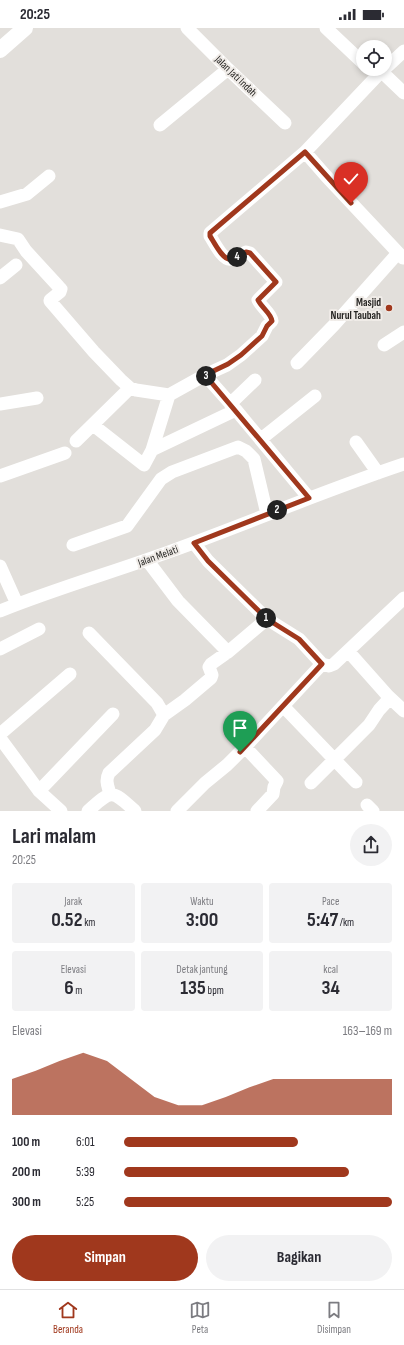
<!DOCTYPE html>
<html lang="id">
<head>
<meta charset="utf-8">
<style>
	:root { --surface:#fff; --page:#f2f2f3; --text:#2b2b33; --muted:#7c7c81; --line:#e1e1e2; --accent:#a0381d }
	body { margin:0; font-family:"Sofia Sans Condensed",sans-serif; background:var(--page); color:var(--text); height:100vh; display:flex; flex-direction:column; font-size:15px; white-space:nowrap }
	* { box-sizing:border-box; margin:0 }
	p { font-size:13px; color:var(--muted) }
	.icon { flex:none; width:22px; height:22px; fill:none; stroke:currentColor; stroke-width:2; stroke-linecap:round; stroke-linejoin:round }
	.map { position:relative; height:783px; overflow:hidden }
	.details { display:flex; flex-direction:column; background:var(--surface); flex:1 }
	.details>* { flex:none }
	.buttons { position:absolute; left:356px; top:12px; display:grid; gap:8px }
	.buttons a { display:grid; place-items:center; width:36px; height:36px; border-radius:50%; background:var(--surface); box-shadow:0 2px 6px #0003; font-size:20px }
	.pin { position:absolute; display:grid; place-items:center; width:34px; height:34px; color:#fff; margin:-41px -17px; border-radius:50% 50% 50% 0; rotate:-45deg; box-shadow:0 0 4px #0007 }
	.pin .icon { rotate:45deg }
	.km { position:absolute; width:20px; height:20px; margin:-10px; border-radius:50%; background:#222; color:#fff; font-size:11px; line-height:20px; text-align:center }
	.round { display:grid; place-items:center; flex:none; width:42px; height:42px; border-radius:21px; background:var(--page) }
	.overview { display:flex; align-items:center; justify-content:space-between; height:68px; padding:0 12px }
	h1 { font-size:22px; font-weight:700; line-height:30px }
	.stats { display:grid; grid-template-columns:repeat(3,1fr); gap:6px; height:68px; padding:4px 12px }
	.stats div { display:grid; align-content:center; border-radius:4px; background:var(--page); text-align:center }
	.stats b { font-size:20px; font-weight:700 }
	.stats small { font-size:11px; font-weight:400 }
	.stats p { font-size:11px }
	.chart { height:112px; padding:8px 12px }
	.chart p { display:flex; justify-content:space-between }
	.chart svg { width:100%; height:72px; margin-top:4px; fill:var(--accent); opacity:.7 }
	.action { display:flex; gap:8px; margin-top:auto; padding:8px 12px }
	.action a { flex:1; height:46px; border-radius:24px; background:var(--accent); color:#fff; font-size:16px; font-weight:700; line-height:46px; text-align:center }
	.action a+a { background:var(--page); color:var(--text) }
	ul { padding:0 12px; list-style:none; font-size:13px }
	li { display:grid; grid-template-columns:64px 48px 1fr; align-items:center; height:30px }
	li i { height:10px; border-radius:5px; background:var(--accent) }
	.status { display:flex; justify-content:space-between; align-items:center; height:28px; padding:0 20px; background:var(--surface); direction:ltr }
	.status svg { height:11px; fill:currentColor }
	.tab-bar { display:flex; justify-content:space-around; align-items:center; height:56px; border-top:1px solid var(--line); background:var(--surface); font-size:11px; color:var(--muted) }
	.tab-bar a { display:grid; justify-items:center; gap:2px }
	.tab-bar .current { color:var(--accent) }
	.map>svg:first-child { display:block }
	.lines { fill:none; stroke-linecap:round; stroke-linejoin:round }
	.minor { stroke:#fff; stroke-width:13 }
	.major { stroke:#fff; stroke-width:16 }
	.route-casing { stroke:#fff; stroke-width:8 }
	.route { stroke:#a0381d; stroke-width:5 }
	.poi-dot { fill:#a0381d; stroke:#f0ece8; stroke-width:1.5 }
	.labels { text-anchor:middle; dominant-baseline:central; stroke-width:4; stroke-linejoin:round; paint-order:stroke }
	.street-label { font-size:11px; fill:#262523; stroke:#f0ece8 }
	.poi-label { font-size:11px; font-weight:bold; fill:#262523; stroke:#f0ece8; text-anchor:end }
</style>
</head>
<body>
<div class="status"><b>20:25</b><svg viewBox="0 0 49 12"><path d="M0 12V9h3v3zM5 12V6h3v6zM10 12V3h3v9zM15 12V0h3v12zM26 1h20v11H26zM47 4h2v5h-2z"/></svg></div>
<div class="map">
<svg width="404" height="783" viewBox="0 0 404 783">
	<rect width="100%" height="100%" fill="#e2dfdb"/>
	<g class="lines">
		<path class="minor" d="M187,0L228,41L285,95
			M326,0L363,35
			M382,44L404,65
			M160,97L228,41
			M305,124L326,148L403,230
			M0,174L27,166L49,148
			M0,207L18,211L26,223L59,259L61,261L60,264L50,272V273L94,324L121,352L130,360L136,362L169,367L205,347L227,337L241,327L262,308L267,298L272,293C271,285 261,279 258,272L276,254L250,225L246,224C242,226 236,231 231,231C223,233 214,214 210,208V205L305,124L377,48L404,23
			M0,250L16,237
			M384,317L404,304
			M297,335L334,297L398,225
			M205,347L236,382L309,470
			M0,376L37,370
			M230,376L255,352
			M93,397L144,437L152,422L236,382
			M261,411L315,368
			M76,413L130,360
			M356,414L378,445
			M152,422L169,367
			M0,448L65,425
			M194,515L208,533L267,591L299,611L322,636
			M73,517L127,498L161,451L172,444L238,419L246,423L254,431L267,486
			M147,532L178,573L228,624
			M0,538L17,576
			M0,583C57,560 117,543 174,522C251,494 326,462 404,436
			M89,605L157,675L164,687L155,702L109,745C105,753 108,758 110,766
			M0,621L39,601
			M348,623L388,668L404,683
			M322,636L329,638L334,636L404,570
			M283,678L356,754
			M164,687L185,672L211,650L212,647L209,639L211,636L228,624L267,591
			M0,706L70,646
			M0,710L39,763L61,783
			M245,719L277,753L274,759L273,766L257,783
			M311,755L369,697L379,682L390,670
			M39,763L113,686
			M367,777L373,783
			M88,783C112,761 112,762 135,783
			M177,783L205,755L227,737L245,719L322,636"/>
		<path class="major" d="M0,22L25,0"/>
	</g>
	<g class="lines">
		<defs>
			<path id="route" d="M240,724L322,636L299,611L267,591L208,533L194,515L309,470L205,347L228,336L241,327L262,308L267,298L272,293C271,285 261,279 258,272L276,254L250,225L246,224C242,226 236,231 231,231C223,233 214,214 210,208V205L305,124L351,175"/>
		</defs>
		<use href="#route" class="route-casing"/>
		<use href="#route" class="route"/>
	</g>
	<circle class="poi-dot" cx="389" cy="280" r="4"/>
	<g class="labels">
		<g class="street-label">
			<text transform="translate(236 48) rotate(44)">Jalan Jati Indah</text>
			<text transform="translate(158 528) rotate(-20)">Jalan Melati</text>
		</g>
		<g class="poi-label">
			<text x="381" y="274">Masjid<tspan x="381" dy="13">Nurul Taubah</tspan></text>
		</g>
	</g>
</svg>
<div class="buttons">
<a><svg class="icon" aria-label="locate" viewBox="0 0 24 24"><circle cx="12" cy="12" r="6"/><path d="M12 2v4M12 18v4M2 12h4M18 12h4"/></svg></a>
</div>
<div class="pin" style="left:240px;top:724px;background:#1e9e55"><svg class="icon" aria-label="arrive" viewBox="0 0 24 24"><path d="M6 21V4h12l-3 4 3 4H6"/></svg></div>
<div class="pin" style="left:351px;top:175px;background:#d93025"><svg class="icon" aria-label="check" viewBox="0 0 24 24"><path d="M5 12l5 5 9-10"/></svg></div>
<b class="km" style="left:266px;top:590px">1</b>
<b class="km" style="left:277px;top:482px">2</b>
<b class="km" style="left:206px;top:348px">3</b>
<b class="km" style="left:237px;top:229px">4</b>
</div>
<section class="details">
<div class="overview"><div><h1>Lari malam</h1><p>20:25</p></div><a class="round"><svg class="icon" aria-label="share" viewBox="0 0 24 24"><path d="M12 15V3M7 8l5-5 5 5M5 13v7h14v-7"/></svg></a></div>
<div class="stats">
<div><p>Jarak</p><b>0.52<small> km</small></b></div>
<div><p>Waktu</p><b>3:00</b></div>
<div><p>Pace</p><b>5:47<small> /km</small></b></div>
</div>
<div class="stats">
<div><p>Elevasi</p><b>6<small> m</small></b></div>
<div><p>Detak jantung</p><b>135<small> bpm</small></b></div>
<div><p>kcal</p><b>34</b></div>
</div>
<div class="chart"><p><span>Elevasi</span>163–169 m</p>
<svg viewBox="0 0 160 44" preserveAspectRatio="none"><path d="M0 44V22L10 17L20 11L30 6L40 11L50 22L60 33L70 38L80 38L90 33L100 27L110 22L120 22L130 22L140 22L150 22L160 22V44z"/></svg>
</div>
<ul>
<li><b>100 m</b>6:01<i style="width:65%"></i></li>
<li><b>200 m</b>5:39<i style="width:84%"></i></li>
<li><b>300 m</b>5:25<i style="width:100%"></i></li>
</ul>
<div class="action"><a>Simpan</a><a>Bagikan</a></div>
</section>
<nav class="tab-bar">
<a class="current"><svg class="icon" aria-label="home" viewBox="0 0 24 24"><path d="M3 11l9-7 9 7M6 9v11h12V9"/></svg>Beranda</a>
<a><svg class="icon" aria-label="map" viewBox="0 0 24 24"><path d="M3 6l6-2 6 2 6-2v14l-6 2-6-2-6 2zM9 4v14M15 6v14"/></svg>Peta</a>
<a><svg class="icon" aria-label="saved" viewBox="0 0 24 24"><path d="M7 4h10v16l-5-4-5 4z"/></svg>Disimpan</a>
</nav>
</body>
</html>
